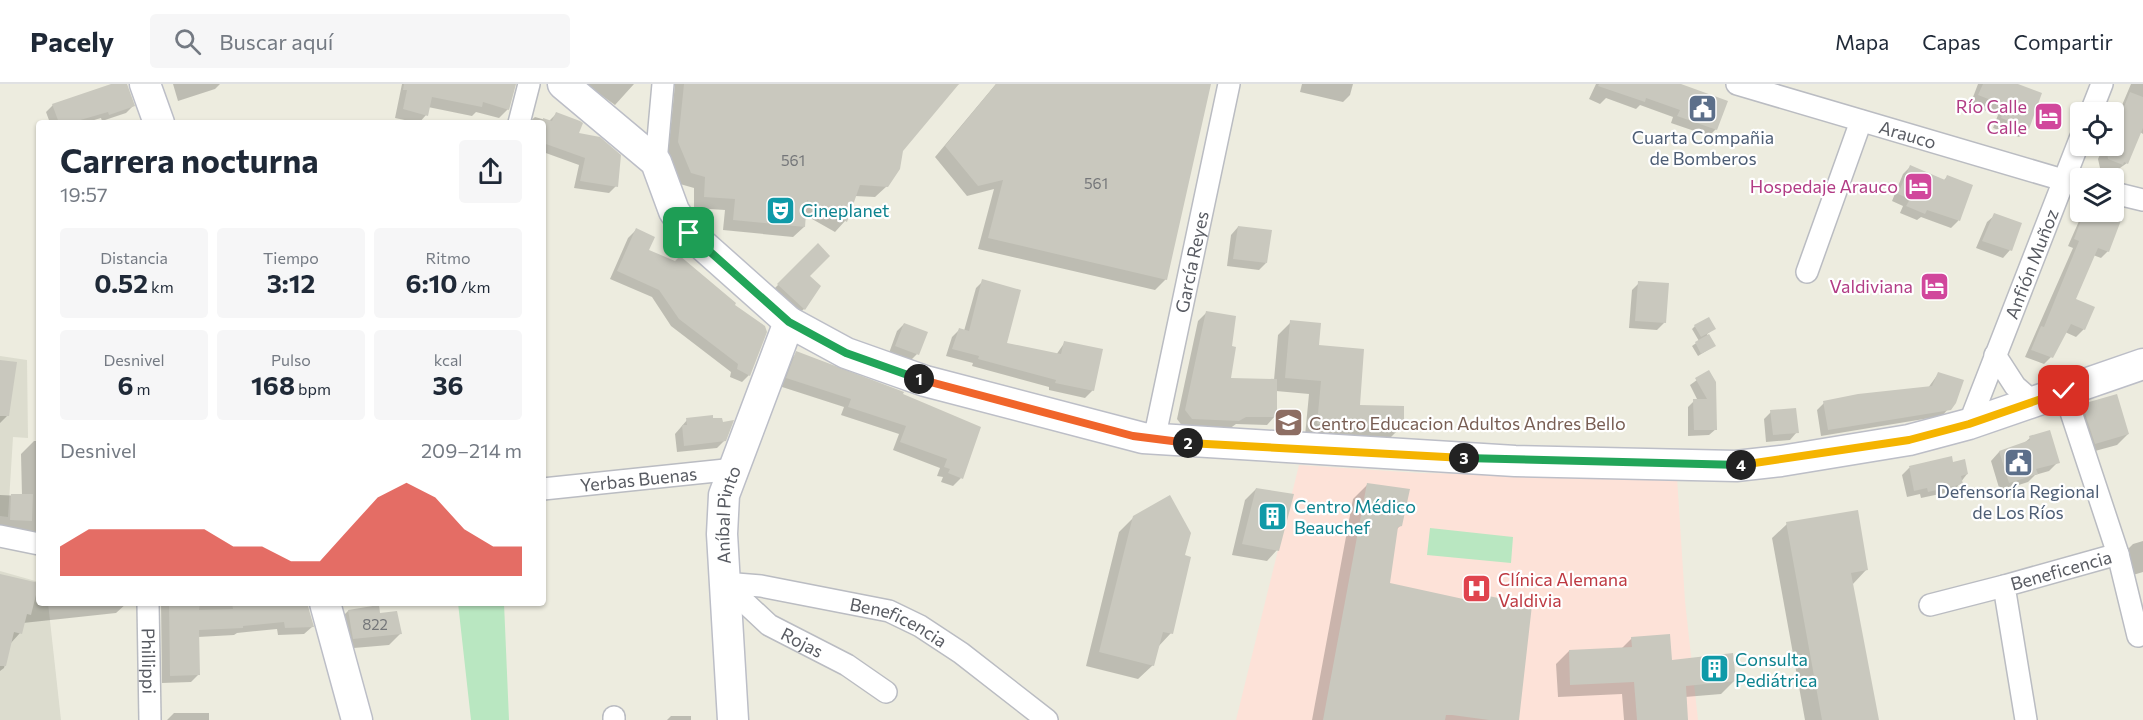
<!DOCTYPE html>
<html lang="es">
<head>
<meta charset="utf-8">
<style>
	:root { --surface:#fff; --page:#f6f6f7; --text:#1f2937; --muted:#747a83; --line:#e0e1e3; --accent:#d93025 }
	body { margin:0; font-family:Commissioner,sans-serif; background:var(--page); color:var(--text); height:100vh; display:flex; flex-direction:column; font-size:22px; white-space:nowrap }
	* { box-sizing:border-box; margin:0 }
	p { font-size:20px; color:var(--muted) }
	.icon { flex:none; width:33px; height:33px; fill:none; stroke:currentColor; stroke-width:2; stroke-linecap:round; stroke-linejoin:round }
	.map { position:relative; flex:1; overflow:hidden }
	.panel { position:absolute; left:36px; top:36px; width:510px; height:486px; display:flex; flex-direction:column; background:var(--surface); border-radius:6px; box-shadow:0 2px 4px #0004 }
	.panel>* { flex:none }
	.controls { position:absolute; left:2070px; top:18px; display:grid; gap:12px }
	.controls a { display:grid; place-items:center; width:54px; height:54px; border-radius:6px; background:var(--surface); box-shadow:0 2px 4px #0004; font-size:30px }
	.pin { position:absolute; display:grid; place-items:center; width:51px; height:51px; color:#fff; margin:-26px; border-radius:12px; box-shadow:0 3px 9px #0006 }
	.km { position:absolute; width:30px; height:30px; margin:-15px; border-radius:50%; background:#222; color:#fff; font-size:16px; line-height:30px; text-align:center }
	.round { display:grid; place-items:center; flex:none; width:63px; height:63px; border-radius:6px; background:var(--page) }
	.summary { display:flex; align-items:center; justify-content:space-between; height:102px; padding:0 24px }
	h1 { font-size:33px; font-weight:700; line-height:45px }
	.stats { display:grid; grid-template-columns:repeat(3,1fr); gap:9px; height:102px; padding:6px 24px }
	.stats div { display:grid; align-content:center; border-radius:6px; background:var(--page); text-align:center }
	.stats b { font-size:26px; font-weight:700 }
	.stats small { font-size:16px; font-weight:400 }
	.stats p { font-size:16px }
	.chart { height:168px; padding:12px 24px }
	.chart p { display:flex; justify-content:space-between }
	.chart svg { width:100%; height:108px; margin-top:6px; fill:var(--accent); opacity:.7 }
	header { display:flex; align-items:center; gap:36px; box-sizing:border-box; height:84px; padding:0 30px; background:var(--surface); border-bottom:2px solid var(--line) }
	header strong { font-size:28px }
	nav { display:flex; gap:33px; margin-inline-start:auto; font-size:21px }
	.search { width:420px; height:54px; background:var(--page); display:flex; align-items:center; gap:15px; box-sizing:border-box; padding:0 21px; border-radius:6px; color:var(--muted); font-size:22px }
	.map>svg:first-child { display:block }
	.education { fill:#dcdcce }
	.medical { fill:#fde2d8 }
	.green { fill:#b9e7c1 }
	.shadow { fill:#0003 }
	.building { fill:#c9c8be }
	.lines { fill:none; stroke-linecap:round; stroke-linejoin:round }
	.street-casing { stroke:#babcc2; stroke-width:24 }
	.secondary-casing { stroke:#bcbec7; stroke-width:33 }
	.street { stroke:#fff; stroke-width:21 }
	.secondary { stroke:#fff; stroke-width:30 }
	.split-1-casing { stroke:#fff; stroke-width:12 }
	.split-2-casing { stroke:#fff; stroke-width:12 }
	.split-3-casing { stroke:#fff; stroke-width:12 }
	.split-4-casing { stroke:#fff; stroke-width:12 }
	.split-5-casing { stroke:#fff; stroke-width:12 }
	.split-1 { stroke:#22a559; stroke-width:8 }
	.split-2 { stroke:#f0652b; stroke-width:8 }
	.split-3 { stroke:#f5b400; stroke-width:8 }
	.split-4 { stroke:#22a559; stroke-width:8 }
	.split-5 { stroke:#f5b400; stroke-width:8 }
	.labels { text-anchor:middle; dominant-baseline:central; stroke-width:4.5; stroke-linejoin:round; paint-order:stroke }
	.number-label { font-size:15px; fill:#747679 }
	.hotel-label { font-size:18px; fill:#b23c85; stroke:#fff; text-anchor:end }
	.street-label { font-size:18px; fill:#585b62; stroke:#fff }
	.service-label { font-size:18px; fill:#4e5e75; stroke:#fff }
	.culture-label { font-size:18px; fill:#0d838f; stroke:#fff; text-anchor:start }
	.education-label { font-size:18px; fill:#785e54; stroke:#fff; text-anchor:start }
	.health-label { font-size:18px; fill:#be3a42; stroke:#fff; text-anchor:start }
</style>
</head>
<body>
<header>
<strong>Pacely</strong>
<div class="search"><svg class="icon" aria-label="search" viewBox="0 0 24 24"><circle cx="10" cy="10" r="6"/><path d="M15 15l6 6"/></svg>Buscar aquí</div>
<nav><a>Mapa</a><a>Capas</a><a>Compartir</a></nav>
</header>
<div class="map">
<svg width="2143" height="636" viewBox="0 0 2143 636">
	<rect width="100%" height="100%" fill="#edecdf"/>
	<path class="education" d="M0,272L27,276L28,354L13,353L8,433L0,432Z
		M0,487L39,498V519H48L61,636H0Z"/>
	<path class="medical" d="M1299,381L1420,389L1677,393L1685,517L1698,636H1236Z"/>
	<path class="green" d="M1430,444L1513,453L1511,479L1427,471Z
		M458,519H504L509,636H471Z"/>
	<path class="shadow" d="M116,0H126L133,22L126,29L102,37L101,34L84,39H50L46,28L53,21Z
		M173,0H220L215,5L178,17Z
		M402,0H515L508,25L499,34L476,28L472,32L428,23L426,31L419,39L395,34Z
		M583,0H634L615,21L601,11L596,16Z
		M675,0H960L954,1L902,67L887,102L875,113L855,112L845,137L835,148L805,131L804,143L793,153L723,146L725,126L694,124V104L680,100L668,70Z
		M996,0H1210L1166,195L1155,206L978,165L994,105L967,112L935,73Z
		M1302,0H1353L1350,11L1343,18L1300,8Z
		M1596,0H1674L1716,45L1709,52L1671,39L1673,33L1640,21L1636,25L1606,14L1600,20L1589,15Z
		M1978,0H2014L2028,44L2019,53L1993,44L1998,31L1970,21Z
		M2131,0H2143V50L2140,48L2127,79L2113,89L2100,84L2098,75L2104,62H2114V40Z
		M556,30L577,50L616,102L609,109L574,104L579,81L543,68V39H528L535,33L549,37Z
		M1910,83L1943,97L1947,93L1971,101L1958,137L1951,144L1921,133L1917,136L1900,129L1903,122L1892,117L1903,90Z
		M2083,128H2110L2121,132L2108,167L2101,174L2093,171L2074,216L2084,245L2076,253L2065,248L2051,273L2044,280L2025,273L2073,164L2068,162Z
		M1995,131L2010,166L2003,174L1976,164L1987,138Z
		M1238,143L1266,179L1259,186L1227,182L1231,151Z
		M636,146L647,166L749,291L742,298L730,293L731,288L671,242L652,213L610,195L628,154Z
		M818,161L808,192L804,225L793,235L767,212Z
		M983,197L1005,260L1056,271L1065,258L1093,306L1085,314L1049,306V303L972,282L973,279L946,272L952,253L959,246L964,247L976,204Z
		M1639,199L1665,238L1657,246L1629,244L1632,206Z
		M1207,228L1229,296H1274L1278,251L1291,238L1358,322L1402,342L1389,355L1305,352L1309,310L1276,307L1275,332L1267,341L1236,340L1229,345L1183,343L1177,335L1198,237Z
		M904,240L917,270L910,277L889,269L897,247Z
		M1695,242L1714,245L1707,250L1714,262L1698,272L1692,262L1699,257L1692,245Z
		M797,269L902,309L961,394L953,402L941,398L943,393L937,392L940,384L893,366L899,350L841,331L844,323L779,302L789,277Z
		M0,277L7,332L0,339Z
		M1708,288L1716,345L1709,351L1688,352V323L1694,317H1698L1690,301Z
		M1938,290L1949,324L1942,332L1821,352L1817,326L1824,319L1928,304Z
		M39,307V336H38L36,310Z
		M2083,322L2128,350L2117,361L2084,370L2072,332Z
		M1771,328L1797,348L1790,356L1766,358L1764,335Z
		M687,336L725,356L717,364L677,368L675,350Z
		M2030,354L2058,378L2049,387L2035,391L2028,398L2000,407L1991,377L1999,368L2023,360Z
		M34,357H39V447L0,449V411L22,412L21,370Z
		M1951,374L1952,380L1967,390L1954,407L1921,414L1920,410L1907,413L1902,391L1909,384Z
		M1367,401L1401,441L1396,446L1388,500L1472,518L1479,512L1517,636H1312L1353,415Z
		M1256,405L1277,466L1267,477L1232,471L1245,416Z
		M1134,433L1183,472L1171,549L1157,564L1153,581L1138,595L1086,582L1119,448Z
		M1787,440L1867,485L1852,501L1877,636H1805L1772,454Z
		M2143,457V488L2133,491L2126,467L2133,460Z
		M0,491L39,501V519H127L116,529L23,539L20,549L10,560L4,584L0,587Z
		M161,519H307L312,543L304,550L278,551L277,545L237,549L234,551L198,553L199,590L191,598L162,599Z
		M348,527L379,531L400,550L389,561L342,565L337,538Z
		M1632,554L1671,577L1734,597L1721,610L1685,613L1687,636H1624L1622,610L1558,613L1556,580L1569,567L1621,565Z
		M174,629H209V636H167Z
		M671,632H691V636H667Z"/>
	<path class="building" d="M111,0H127L135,22L109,31L108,28L70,39H59L52,20Z
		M404,0H516L509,26L483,18L482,23L432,13L428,32L403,25L407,6H403Z
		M684,0H959L903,67L900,85L888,103L860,101L847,138L807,116L805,143L733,136L735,115L704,113L705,93L691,89L678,58Z
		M996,0H1211L1167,196L988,154L1003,96L978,102L945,62Z
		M1599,0H1681L1728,17L1717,46L1677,32L1680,26L1646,14L1645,18L1598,2Z
		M1983,0H2018L2042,9L2029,45L2001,34L2006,22L1978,11Z
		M2130,8L2143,13V44L2128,80L2124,78L2123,81L2108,75L2106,62H2114V48Z
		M556,28L580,37L583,39L579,49L600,53L621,71L618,103L580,97L585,74L543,59V34L552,37Z
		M1910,81L1945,96L1947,91L1973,101L1960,137L1927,126L1925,130L1906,122L1910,115L1898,110Z
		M2084,128H2114L2123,131L2109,168L2098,164L2076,215L2095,223L2085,246L2071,240L2053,274L2031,266L2041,242L2044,243L2079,157L2074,155Z
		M1994,129L2022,139L2012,167L1982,157Z
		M1238,142L1272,146L1267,179L1233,175Z
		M636,144L655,153L649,166L675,177L680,172L736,219L735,221L765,242L767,248L750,292L737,285L738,280L679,235L659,206L617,187Z
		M818,159L830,172L810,192L821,202L805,226L777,200Z
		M982,195L1021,206L1007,259L1061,270L1064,257L1103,265L1094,307L1055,299L1056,296L978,275L979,272L952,265L959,244L969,247Z
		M1638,197L1669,199L1666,239L1635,237Z
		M1206,227L1236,232L1232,262L1236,263L1231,294L1277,295V333H1246L1239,337L1192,335L1185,326Z
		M1709,233L1716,245L1701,253L1694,241Z
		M1290,236L1321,239L1319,261L1364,265L1360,321L1404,322V342L1317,340L1321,297L1285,294Z
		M904,239L928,248L919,271L895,262Z
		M1709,250L1716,262L1701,270L1695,258Z
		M796,267L904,308L903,310L981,343L963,395L948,389L950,385L944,383L947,375L900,358L906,342L848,323L851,315L786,294Z
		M0,276L17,278L9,332H0Z
		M1709,286L1716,298L1717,346H1694L1693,315H1707L1695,294Z
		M1938,288L1964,296L1956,319L1951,326L1828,346L1823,317L1858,310L1932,302Z
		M2117,310L2129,350L2095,360L2082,320Z
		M1796,324L1799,349L1773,351L1770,326Z
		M713,331V334H722L723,338L734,336L726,357L684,362L682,341H687L686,334Z
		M2050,346L2060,379L2036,385L2038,390L2009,399L1999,367L2030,356L2029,352Z
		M1952,372L1953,378L1965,375L1968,390L1961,392L1963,400L1928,408L1927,404L1914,407L1909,382Z
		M1367,399L1410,405L1402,442L1398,443L1390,499L1477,518L1479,510L1532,521L1519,636H1489L1452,631H1446L1445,636H1323Z
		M1256,404L1294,410L1279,467L1242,460Z
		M11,410H33L32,437L10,436Z
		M1170,411L1191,449L1185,471L1191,473L1173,550L1163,548L1154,582L1099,568L1133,432Z
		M1858,426L1868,486L1851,489L1879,636H1822L1786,438Z
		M0,490L39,499L31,531L27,530L22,550L14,548L6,582H0Z
		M169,519H200L199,526L233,525L232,519H307L314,543L285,544L284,538L243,542V544L199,546L200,591L170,592Z
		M379,521L380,529L397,527L402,550L353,555L348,526Z
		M1670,550L1672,576L1733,569L1736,597L1686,602L1688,636H1637L1634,598L1570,601L1569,566L1632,563L1631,553Z"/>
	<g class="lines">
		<defs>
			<g id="street">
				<path id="s1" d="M1737,0L2080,101"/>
				<path d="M2091,28L2102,0"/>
				<path d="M519,39L529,0"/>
				<path d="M656,78L663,0"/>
				<path d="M2114,109L2143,116"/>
				<path d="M1807,188L1861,37"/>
				<path d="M1995,271L2015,302L2032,317"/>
				<path id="s2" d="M1969,340L2080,55"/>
				<path id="s3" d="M1154,356L1229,0"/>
				<path id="s4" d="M543,405L735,385"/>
				<path d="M0,452L39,460"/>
				<path d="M2118,470L2138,552L2143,550"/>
				<path id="s5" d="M724,499L761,502L889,527L920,542L961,569L1047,636"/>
				<path id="s6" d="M724,499L769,541L847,581L886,608"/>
				<path id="s7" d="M148,519L150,636"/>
				<path d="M1930,521L2004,502"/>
				<path d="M614,636V633"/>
				<path id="s8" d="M2026,636L2004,502L2118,470L2064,307"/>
			</g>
			<g id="secondary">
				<path d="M145,0L159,39"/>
				<path d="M563,0L656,78L674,127L689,149L789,238L846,269L925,297L1143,354L1515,377L1736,382L1781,377L1909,356L1969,340L2143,280"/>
				<path d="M325,519L357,636"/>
				<path id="s9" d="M733,636L722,450L724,411L789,238"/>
			</g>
		</defs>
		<use href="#street" class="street-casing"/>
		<use href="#secondary" class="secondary-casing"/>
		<use href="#street" class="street"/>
		<use href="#secondary" class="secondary"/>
	</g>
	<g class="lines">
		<defs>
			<path id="split-1" d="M689,149L789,238L846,269L919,295"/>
			<path id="split-2" d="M919,295L1133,352L1188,359"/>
			<path id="split-3" d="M1188,359L1464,374"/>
			<path id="split-4" d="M1464,374L1741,381"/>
			<path id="split-5" d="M1741,381L1909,356L1969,340L2064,307"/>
		</defs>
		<use href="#split-1" class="split-1-casing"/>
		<use href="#split-2" class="split-2-casing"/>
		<use href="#split-3" class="split-3-casing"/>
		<use href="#split-4" class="split-4-casing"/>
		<use href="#split-5" class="split-5-casing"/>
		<use href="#split-1" class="split-1"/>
		<use href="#split-2" class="split-2"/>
		<use href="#split-3" class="split-3"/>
		<use href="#split-4" class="split-4"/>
		<use href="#split-5" class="split-5"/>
	</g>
	<defs>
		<symbol id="civic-square" viewBox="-11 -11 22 22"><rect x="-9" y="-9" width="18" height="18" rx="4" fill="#5c6f8a" stroke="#fff"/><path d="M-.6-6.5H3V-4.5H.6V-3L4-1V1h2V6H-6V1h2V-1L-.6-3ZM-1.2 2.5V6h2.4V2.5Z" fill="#fff"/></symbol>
		<symbol id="hotel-square" viewBox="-11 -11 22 22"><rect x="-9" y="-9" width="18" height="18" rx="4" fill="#d1479c" stroke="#fff"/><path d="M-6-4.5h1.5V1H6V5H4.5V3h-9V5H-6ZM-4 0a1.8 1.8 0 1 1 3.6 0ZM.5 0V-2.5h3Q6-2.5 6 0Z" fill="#fff"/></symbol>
		<symbol id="theatre-square" viewBox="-11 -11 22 22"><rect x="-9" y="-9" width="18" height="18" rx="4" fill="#0f9aa8" stroke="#fff"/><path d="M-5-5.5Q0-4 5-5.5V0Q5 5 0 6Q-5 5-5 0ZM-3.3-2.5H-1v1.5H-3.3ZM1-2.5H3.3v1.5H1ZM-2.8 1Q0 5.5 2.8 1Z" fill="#fff"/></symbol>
		<symbol id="school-square" viewBox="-11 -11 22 22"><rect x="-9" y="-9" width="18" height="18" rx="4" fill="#8d6e63" stroke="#fff"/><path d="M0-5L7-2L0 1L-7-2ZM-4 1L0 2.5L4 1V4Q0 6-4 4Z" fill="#fff"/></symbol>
		<symbol id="building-square" viewBox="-11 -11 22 22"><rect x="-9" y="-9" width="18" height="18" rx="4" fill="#0f9aa8" stroke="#fff"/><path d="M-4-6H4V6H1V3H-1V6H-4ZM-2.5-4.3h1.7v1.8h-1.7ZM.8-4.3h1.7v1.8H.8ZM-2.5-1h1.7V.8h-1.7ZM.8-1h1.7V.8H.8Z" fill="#fff"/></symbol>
		<symbol id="hospital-square" viewBox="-11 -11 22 22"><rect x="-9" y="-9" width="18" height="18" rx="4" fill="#e0444e" stroke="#fff"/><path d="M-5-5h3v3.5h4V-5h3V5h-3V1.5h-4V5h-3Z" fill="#fff"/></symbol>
	</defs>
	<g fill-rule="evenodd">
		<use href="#civic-square" x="1686" y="8" width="33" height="33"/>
		<use href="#hotel-square" x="2032" y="16" width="33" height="33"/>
		<use href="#hotel-square" x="1902" y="86" width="33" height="33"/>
		<use href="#theatre-square" x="764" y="110" width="33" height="33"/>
		<use href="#hotel-square" x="1918" y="186" width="33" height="33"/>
		<use href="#school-square" x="1272" y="322" width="33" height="33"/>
		<use href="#civic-square" x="2002" y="362" width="33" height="33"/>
		<use href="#building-square" x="1256" y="416" width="33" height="33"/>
		<use href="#hospital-square" x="1460" y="488" width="33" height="33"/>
		<use href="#building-square" x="1698" y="568" width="33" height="33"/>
	</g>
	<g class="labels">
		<g class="number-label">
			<text x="793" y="76">561</text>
			<text x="1096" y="99">561</text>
			<text x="375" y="540">822</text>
		</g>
		<g class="hotel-label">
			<text x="2027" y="22">Río Calle<tspan x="2027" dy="21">Calle</tspan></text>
			<text x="1898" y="102">Hospedaje Arauco</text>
			<text x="1913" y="202">Valdiviana</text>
		</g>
		<g class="street-label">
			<text stroke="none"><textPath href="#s1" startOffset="178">Arauco</textPath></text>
			<text stroke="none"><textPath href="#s3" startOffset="182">García Reyes</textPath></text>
			<text stroke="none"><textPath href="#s2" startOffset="172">Anfión Muñoz</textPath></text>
			<text stroke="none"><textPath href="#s4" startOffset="96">Yerbas Buenas</textPath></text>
			<text stroke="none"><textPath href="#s9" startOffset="206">Aníbal Pinto</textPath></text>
			<text stroke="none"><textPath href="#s8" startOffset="195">Beneficencia</textPath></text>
			<text stroke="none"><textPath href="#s5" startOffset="180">Beneficencia</textPath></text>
			<text stroke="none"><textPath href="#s6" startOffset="99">Rojas</textPath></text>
			<text stroke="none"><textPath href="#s7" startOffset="58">Phillippi</textPath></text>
		</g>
		<g class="service-label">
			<text x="1703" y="53">Cuarta Compañia<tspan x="1703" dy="21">de Bomberos</tspan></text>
			<text x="2018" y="407">Defensoría Regional<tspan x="2018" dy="21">de Los Ríos</tspan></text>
		</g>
		<g class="culture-label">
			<text x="801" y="126">Cineplanet</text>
			<text x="1294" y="422">Centro Médico<tspan x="1294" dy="21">Beauchef</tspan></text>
			<text x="1735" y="575">Consulta<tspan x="1735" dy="21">Pediátrica</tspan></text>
		</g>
		<g class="education-label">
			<text x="1309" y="339">Centro Educacion Adultos Andres Bello</text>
		</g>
		<g class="health-label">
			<text x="1498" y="495">Clínica Alemana<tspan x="1498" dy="21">Valdivia</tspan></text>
		</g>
	</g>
</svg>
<div class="controls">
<a><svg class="icon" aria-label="locate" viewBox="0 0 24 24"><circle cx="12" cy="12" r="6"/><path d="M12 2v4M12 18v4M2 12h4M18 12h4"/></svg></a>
<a><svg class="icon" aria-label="layers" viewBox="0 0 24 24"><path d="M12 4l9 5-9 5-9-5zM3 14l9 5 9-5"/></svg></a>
</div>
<div class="pin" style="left:689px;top:149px;background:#1e9e55"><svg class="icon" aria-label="arrive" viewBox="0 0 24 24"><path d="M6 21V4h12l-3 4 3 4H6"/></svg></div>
<div class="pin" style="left:2064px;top:307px;background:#d93025"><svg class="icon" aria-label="check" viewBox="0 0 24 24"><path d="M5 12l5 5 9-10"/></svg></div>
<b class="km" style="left:919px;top:295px">1</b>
<b class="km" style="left:1188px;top:359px">2</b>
<b class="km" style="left:1464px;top:374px">3</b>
<b class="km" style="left:1741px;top:381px">4</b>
<section class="panel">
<div class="summary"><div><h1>Carrera nocturna</h1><p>19:57</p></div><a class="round"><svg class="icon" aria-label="share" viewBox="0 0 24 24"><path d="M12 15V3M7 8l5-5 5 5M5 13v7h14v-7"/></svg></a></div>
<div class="stats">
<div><p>Distancia</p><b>0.52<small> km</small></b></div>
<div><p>Tiempo</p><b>3:12</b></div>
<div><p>Ritmo</p><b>6:10<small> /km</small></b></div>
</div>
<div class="stats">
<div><p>Desnivel</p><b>6<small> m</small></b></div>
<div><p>Pulso</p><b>168<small> bpm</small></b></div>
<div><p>kcal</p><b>36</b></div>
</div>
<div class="chart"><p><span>Desnivel</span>209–214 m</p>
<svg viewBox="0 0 160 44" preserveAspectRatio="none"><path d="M0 44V32L10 25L20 25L30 25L40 25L50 25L60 32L70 32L80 38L90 38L100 25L110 12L120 6L130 12L140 25L150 32L160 32V44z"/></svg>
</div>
</section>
</div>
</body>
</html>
